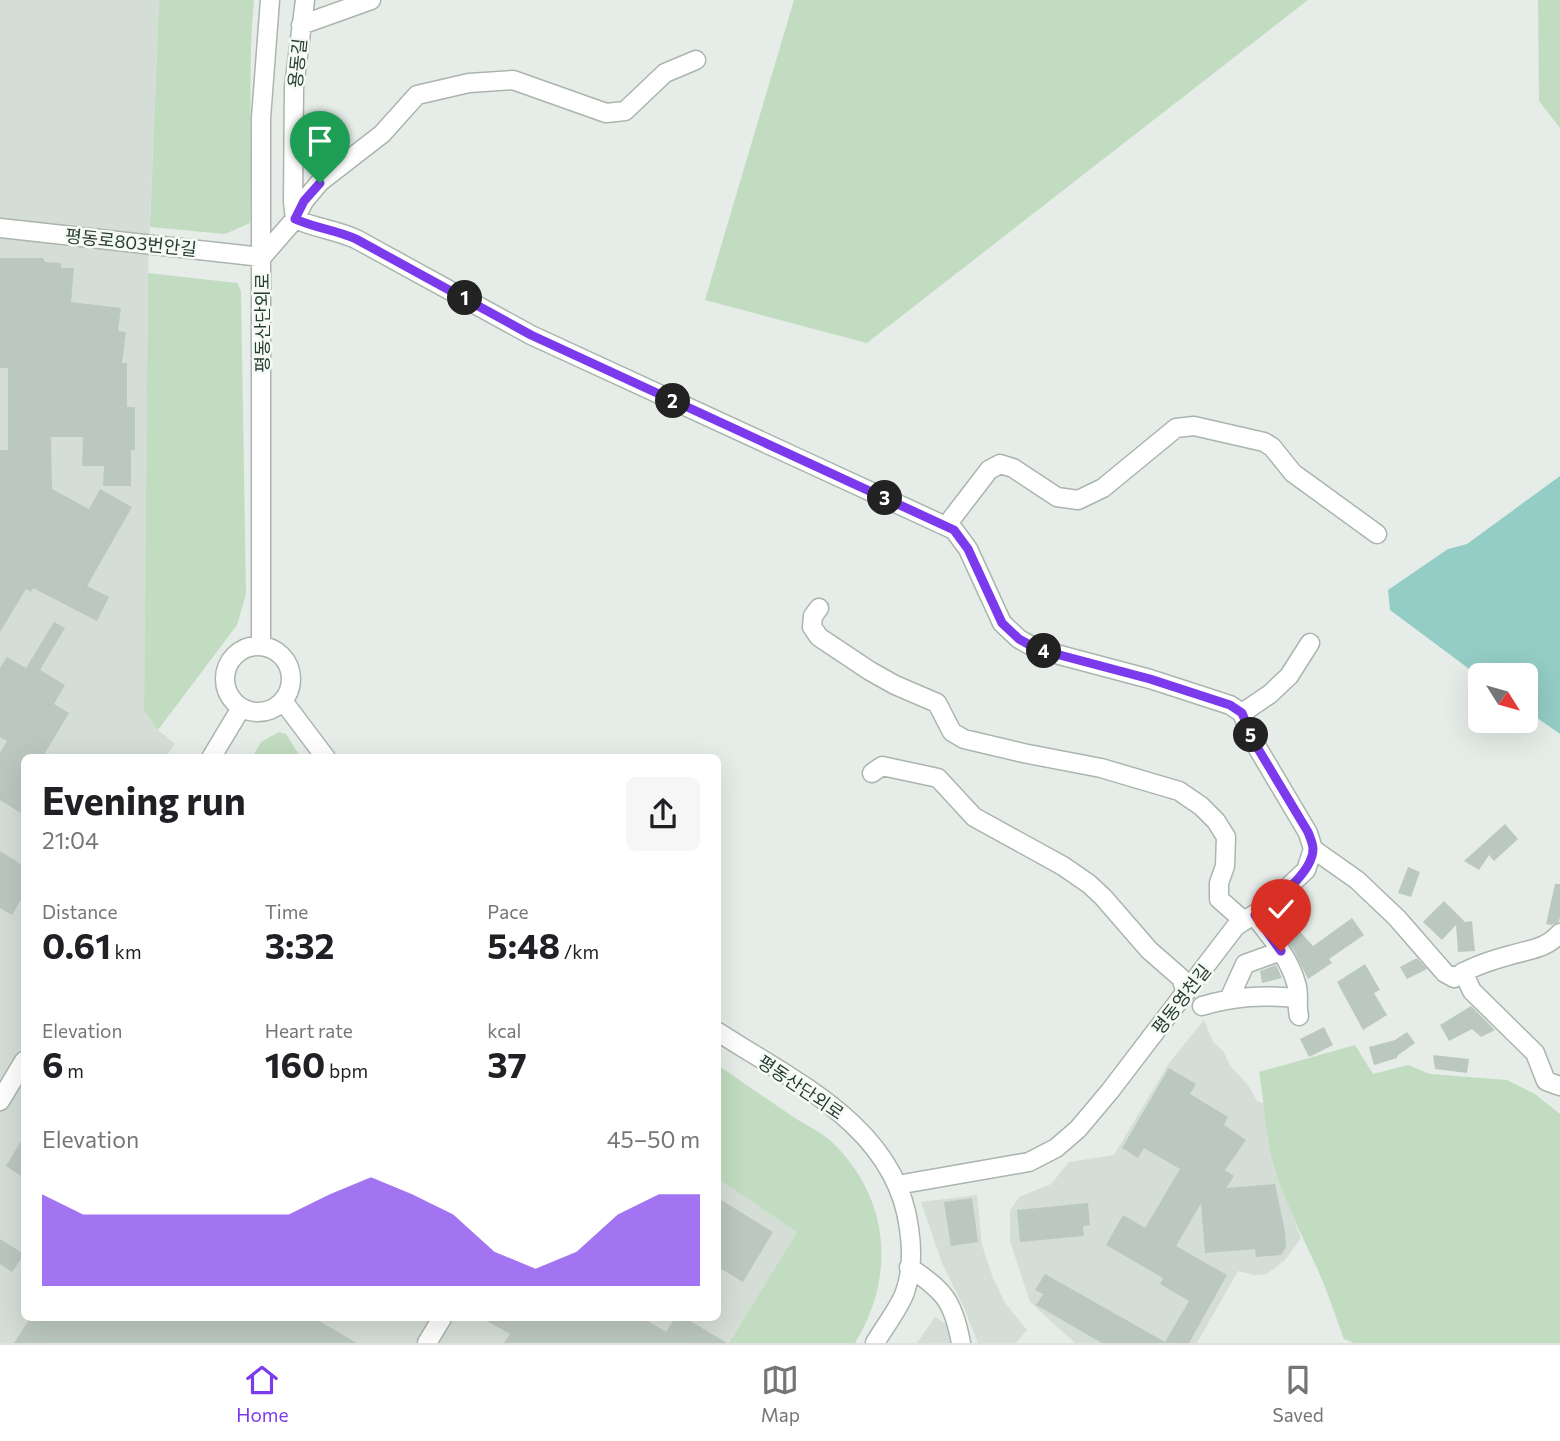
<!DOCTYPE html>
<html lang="en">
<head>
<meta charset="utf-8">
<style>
	:root { --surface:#fff; --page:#f6f6f6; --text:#202124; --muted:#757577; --line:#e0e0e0; --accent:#7c3aed }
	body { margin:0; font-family:Commissioner,"Noto Sans KR",sans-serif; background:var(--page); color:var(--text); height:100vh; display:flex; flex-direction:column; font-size:26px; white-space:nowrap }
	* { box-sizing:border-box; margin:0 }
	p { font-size:23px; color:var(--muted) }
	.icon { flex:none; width:38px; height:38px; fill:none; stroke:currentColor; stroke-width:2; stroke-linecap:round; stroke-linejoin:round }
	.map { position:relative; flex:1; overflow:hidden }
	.sheet { position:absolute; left:21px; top:754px; width:700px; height:567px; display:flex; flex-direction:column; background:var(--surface); border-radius:10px; box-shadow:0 7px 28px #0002 }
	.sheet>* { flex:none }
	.needle { width:46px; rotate:127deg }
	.buttons { position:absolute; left:1468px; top:663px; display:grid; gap:14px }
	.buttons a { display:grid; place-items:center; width:70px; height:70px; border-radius:10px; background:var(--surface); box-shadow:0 7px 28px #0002; font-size:35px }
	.pin { position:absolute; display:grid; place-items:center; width:60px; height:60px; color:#fff; margin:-72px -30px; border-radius:50% 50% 50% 0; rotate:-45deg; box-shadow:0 0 7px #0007 }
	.pin .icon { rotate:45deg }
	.km { position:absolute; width:35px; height:35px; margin:-18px; border-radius:50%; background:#222; color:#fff; font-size:19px; line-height:35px; text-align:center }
	.round { display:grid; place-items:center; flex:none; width:74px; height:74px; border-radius:10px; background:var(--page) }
	.summary { display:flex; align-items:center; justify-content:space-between; height:119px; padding:0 21px }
	h1 { font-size:38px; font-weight:700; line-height:52px }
	.stats { display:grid; grid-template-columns:repeat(3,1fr); gap:10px; height:119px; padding:7px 21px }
	.stats div { display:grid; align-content:center }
	.stats b { font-size:35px; font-weight:700 }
	.stats small { font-size:19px; font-weight:400 }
	.stats p { font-size:19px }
	.chart { height:196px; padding:14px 21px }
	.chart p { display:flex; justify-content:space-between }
	.chart svg { width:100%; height:126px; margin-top:7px; fill:var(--accent); opacity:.7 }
	.menu { display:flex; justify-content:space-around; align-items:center; height:98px; border-top:2px solid var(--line); background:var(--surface); font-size:19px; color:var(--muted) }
	.menu a { display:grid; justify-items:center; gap:4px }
	.menu .selected { color:var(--accent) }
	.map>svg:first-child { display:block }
	.built { fill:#d4ddd6 }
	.green { fill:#c1dcc1 }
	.water { fill:#94ccc6 }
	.building { fill:#bbc8c0 }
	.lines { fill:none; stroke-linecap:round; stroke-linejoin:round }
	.minor-casing { stroke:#a9b5ad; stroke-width:21 }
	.minor { stroke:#fff; stroke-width:18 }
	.route-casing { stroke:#fff; stroke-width:14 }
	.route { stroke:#7c3aed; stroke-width:9 }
	.labels { text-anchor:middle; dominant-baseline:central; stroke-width:5; stroke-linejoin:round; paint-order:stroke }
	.street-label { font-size:18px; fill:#263d31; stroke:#f6faf7 }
</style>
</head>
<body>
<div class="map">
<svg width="1560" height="1343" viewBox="0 0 1560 1343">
	<rect width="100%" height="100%" fill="#e6ede8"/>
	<path class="built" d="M0,0H159L148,273L144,711L158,730L175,744L165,758H24V1318H718V1179L797,1232L729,1343H0Z
		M1204,1020L1213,1042L1223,1051L1231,1067L1248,1085L1257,1101L1265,1104L1268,1118L1267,1137L1275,1171L1301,1238L1285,1260L1267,1274L1254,1275L1238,1271L1197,1343H1075L1030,1302L1010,1241V1211L1019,1197L1051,1184L1069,1162L1114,1155L1169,1063Z
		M977,1195L982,1245L993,1278L1005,1303L1027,1330L1016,1343H978L964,1308L942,1263L921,1202Z
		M935,1317L946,1324L951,1343H917Z"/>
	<path class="green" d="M159,0H254C247,74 253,149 250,223L225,234L150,227Z
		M794,0H1308L867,343L705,300Z
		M1538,0H1560V128L1539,101Z
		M148,273L237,283L241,291L246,594L237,625L158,730L144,711Z
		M279,732L286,734L301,758H252L261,742Z
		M1355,1045L1373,1074L1408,1065L1430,1074L1507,1080L1535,1094L1560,1114V1343H1354L1344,1339C1335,1315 1327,1290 1317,1268C1302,1236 1287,1206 1276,1173C1265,1141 1265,1105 1259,1072Z
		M718,1065C742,1082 767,1099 792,1116C805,1125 822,1132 833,1143C890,1199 896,1276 855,1343H729L797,1232L718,1179Z"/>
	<path class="water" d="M1560,476V734L1526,710V676L1480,677L1390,610L1388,590L1448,549L1467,544Z"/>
	<path class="building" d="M0,258H43L45,262L61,263V268H74L71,302L121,308L118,331L126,332L122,363H127V407H135V450H131V486H103L104,466H82L83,437H51L52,489L89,509L100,489L132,507L87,586L109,597L97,621L33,588L31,592L26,589L0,632V450H8V368H0Z
		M54,622L65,628L40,670L65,685L54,704L69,713L42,758H24V815L0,800V753L7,741L0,737V668L7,657L26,668Z
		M1505,824L1518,839L1494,861L1489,855L1479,870L1464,861Z
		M0,851L24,866V894L12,915L0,908Z
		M1408,867L1420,872L1411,897L1398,893Z
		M1555,884H1560V917L1559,922L1551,925L1546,924Z
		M1444,901L1465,922L1472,921L1475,951L1458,952L1456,925L1442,940L1423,922Z
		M1282,913H1288L1297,924L1294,925L1313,946L1352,918L1364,935L1329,959L1332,963L1308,979L1293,949L1272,920Z
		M1417,958L1427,969L1407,979L1400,967Z
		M1365,964L1380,990L1374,993L1387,1015L1363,1030L1337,982Z
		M1276,965L1282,978L1262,983L1260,971Z
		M1471,1006L1495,1030L1481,1037L1472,1029L1449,1041L1440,1025Z
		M1324,1027L1333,1045L1309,1057L1300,1039Z
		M1407,1032L1415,1043L1397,1056V1058L1374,1065L1369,1047L1395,1040Z
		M1433,1055L1469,1059L1467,1073L1435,1069Z
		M1169,1068L1196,1084L1190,1094L1228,1117L1224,1125L1246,1140L1225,1170L1234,1176L1226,1188L1275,1184L1285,1231L1286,1247L1281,1255L1256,1257L1255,1249L1205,1253L1201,1203L1176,1246L1227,1275L1189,1343H1102L1036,1305L1043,1294L1035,1290L1045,1274L1165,1342L1189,1301L1160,1284L1163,1278L1106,1245L1123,1215L1145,1228L1180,1169L1144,1148L1138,1158L1122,1148Z
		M24,1136V1178L6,1166Z
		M718,1198L773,1232L743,1282L718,1267Z
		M972,1198L978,1242L951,1246L944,1202Z
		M1088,1203L1090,1225L1083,1226L1084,1236L1020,1242L1017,1210Z
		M0,1239L24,1254L12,1272L0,1264Z
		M30,1318H314L357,1343H14Z
		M482,1318H643L666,1332L675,1318H685L727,1343H504L510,1334Z"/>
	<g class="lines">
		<defs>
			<path id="minor" d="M301,25L371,0
				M696,60L665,73L625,111L606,113L513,80L469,83L417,95L382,134L320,182L304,201L295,219C315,228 336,230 356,239L531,335L954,530L968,549L1002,623L1019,639L1037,649L1150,679L1230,705L1242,713
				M0,228L262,257L295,219L293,202L294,87L305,0
				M946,526L989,470L1000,464L1013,468L1057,497L1078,500L1103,488L1176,428L1194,426L1264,442L1272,447L1293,473L1377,534
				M819,608L813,616L812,627L819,637L870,671L895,685L937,703L952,732L964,739L1023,753L1101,768L1179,791L1201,806L1216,821L1226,837L1225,866L1219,883V899L1244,921
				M261,646V118L270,0
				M225 679a33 33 0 1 1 66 0a33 33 0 1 1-66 0Z
				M283,701L326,758
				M1242,713L1270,694L1289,676L1310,643
				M211,758L241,708
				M872,773L882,766L938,778L974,817L1063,866L1089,884L1103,897L1149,950L1181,978L1186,992
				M1313,849L1357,880L1397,918L1445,973L1454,978C1470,967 1492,960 1511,955C1531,949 1546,949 1560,933
				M1254,915C1270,936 1289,957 1296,983C1300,993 1296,1005 1299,1016
				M1463,972L1472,991L1535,1053L1546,1081L1560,1086
				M1230,997L1245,964L1281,951
				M1202,1006C1235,996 1263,995 1297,998
				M718,1032C795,1082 896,1127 909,1228C912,1248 912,1272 905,1292C899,1309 884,1327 875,1343
				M0,1101L24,1061
				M897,1185L1029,1162L1056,1148L1078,1129L1110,1091L1236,926L1268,906L1306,870L1313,849L1308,833L1254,742L1242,713
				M909,1267C944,1291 953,1300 961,1343
				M427,1343L442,1318"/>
		</defs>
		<use href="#minor" class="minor-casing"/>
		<use href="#minor" class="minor"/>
	</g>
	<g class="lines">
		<defs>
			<path id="route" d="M320,183L304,201L295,219C315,228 336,230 356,239L531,335L954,530L968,549L1002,623L1019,639L1037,649L1150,679L1230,705L1242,713L1254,742L1308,832C1310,837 1313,844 1313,849C1313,873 1273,903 1255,915L1281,951"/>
		</defs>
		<use href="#route" class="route-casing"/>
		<use href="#route" class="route"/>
	</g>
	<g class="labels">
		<g class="street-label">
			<text transform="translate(297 63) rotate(-84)">용동길</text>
			<text transform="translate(131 242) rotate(6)">평동로803번안길</text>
			<text transform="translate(262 323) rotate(-90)">평동산단외로</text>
			<text transform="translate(1181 999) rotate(-52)">평동영천길</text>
			<text transform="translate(801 1087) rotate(34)">평동산단외로</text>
		</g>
	</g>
</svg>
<div class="buttons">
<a><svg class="needle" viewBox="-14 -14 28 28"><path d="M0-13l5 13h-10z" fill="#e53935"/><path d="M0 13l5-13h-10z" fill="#757577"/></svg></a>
</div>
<div class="pin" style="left:320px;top:183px;background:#1e9e55"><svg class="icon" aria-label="arrive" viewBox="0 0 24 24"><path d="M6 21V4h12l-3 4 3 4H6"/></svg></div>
<div class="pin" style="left:1281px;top:951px;background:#d93025"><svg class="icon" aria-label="check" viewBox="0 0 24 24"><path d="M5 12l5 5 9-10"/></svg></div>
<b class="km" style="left:465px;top:298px">1</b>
<b class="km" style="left:673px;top:401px">2</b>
<b class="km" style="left:885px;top:498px">3</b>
<b class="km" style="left:1044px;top:651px">4</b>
<b class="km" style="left:1251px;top:735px">5</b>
<section class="sheet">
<div class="summary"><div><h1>Evening run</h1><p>21:04</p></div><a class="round"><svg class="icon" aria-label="share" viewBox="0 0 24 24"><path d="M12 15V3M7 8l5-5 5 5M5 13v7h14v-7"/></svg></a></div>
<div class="stats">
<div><p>Distance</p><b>0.61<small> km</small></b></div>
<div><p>Time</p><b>3:32</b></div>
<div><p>Pace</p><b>5:48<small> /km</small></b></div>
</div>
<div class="stats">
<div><p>Elevation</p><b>6<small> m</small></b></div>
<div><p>Heart rate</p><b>160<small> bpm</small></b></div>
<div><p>kcal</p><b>37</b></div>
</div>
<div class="chart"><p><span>Elevation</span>45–50 m</p>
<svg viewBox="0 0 160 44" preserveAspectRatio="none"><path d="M0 44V12L10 19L20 19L30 19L40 19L50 19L60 19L70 12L80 6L90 12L100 19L110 32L120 38L130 32L140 19L150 12L160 12V44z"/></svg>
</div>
</section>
</div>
<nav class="menu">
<a class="selected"><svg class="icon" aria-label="home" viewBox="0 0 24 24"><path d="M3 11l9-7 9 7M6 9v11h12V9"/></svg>Home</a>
<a><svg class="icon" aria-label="map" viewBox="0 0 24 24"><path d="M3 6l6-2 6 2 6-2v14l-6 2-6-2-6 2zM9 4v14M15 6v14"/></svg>Map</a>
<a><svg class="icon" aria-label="saved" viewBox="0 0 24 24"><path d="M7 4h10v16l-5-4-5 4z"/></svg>Saved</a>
</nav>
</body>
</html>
